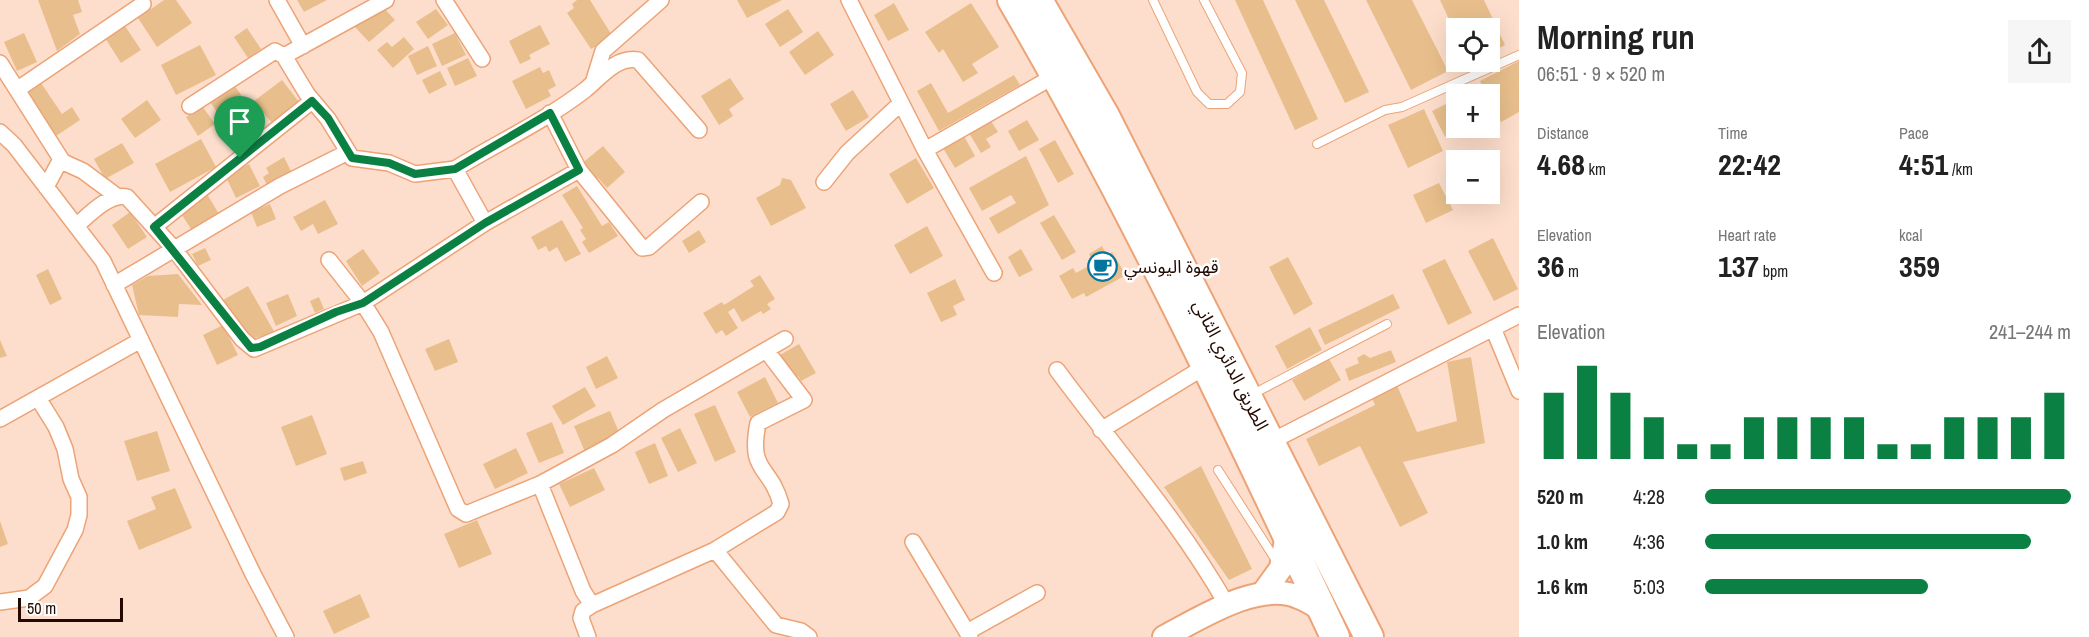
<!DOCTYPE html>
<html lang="en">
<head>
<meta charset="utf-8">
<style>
	:root { --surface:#fff; --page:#f6f6f6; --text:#222; --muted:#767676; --accent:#0b8043 }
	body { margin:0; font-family:"Archivo Narrow","Noto Sans Arabic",sans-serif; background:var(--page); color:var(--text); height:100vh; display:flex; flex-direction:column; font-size:22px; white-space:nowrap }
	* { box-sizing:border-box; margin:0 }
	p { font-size:20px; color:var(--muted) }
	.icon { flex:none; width:33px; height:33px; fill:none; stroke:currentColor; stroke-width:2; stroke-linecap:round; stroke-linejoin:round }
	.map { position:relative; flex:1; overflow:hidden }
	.drawer { display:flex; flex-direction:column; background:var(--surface); width:570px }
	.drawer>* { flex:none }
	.controls { position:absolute; left:1446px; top:18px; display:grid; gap:12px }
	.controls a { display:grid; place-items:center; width:54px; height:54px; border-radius:0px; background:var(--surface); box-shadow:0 6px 24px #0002; font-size:30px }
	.scale { position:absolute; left:18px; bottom:15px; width:105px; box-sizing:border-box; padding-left:6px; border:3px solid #230900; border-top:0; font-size:16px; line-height:21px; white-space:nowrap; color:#230900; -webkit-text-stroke:4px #fff; paint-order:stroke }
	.pin { position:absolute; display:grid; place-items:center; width:51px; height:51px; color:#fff; margin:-62px -26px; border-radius:50% 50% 50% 0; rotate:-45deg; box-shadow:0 0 6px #0007 }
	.pin .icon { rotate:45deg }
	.round { display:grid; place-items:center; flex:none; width:63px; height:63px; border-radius:0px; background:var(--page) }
	.overview { display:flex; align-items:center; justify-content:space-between; height:102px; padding:0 18px }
	h1 { font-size:33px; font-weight:700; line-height:45px }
	.figures { display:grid; grid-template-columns:repeat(3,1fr); gap:9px; height:102px; padding:6px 18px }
	.figures div { display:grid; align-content:center }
	.figures b { font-size:30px; font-weight:700 }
	.figures small { font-size:16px; font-weight:400 }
	.figures p { font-size:16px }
	.chart { height:168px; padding:12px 18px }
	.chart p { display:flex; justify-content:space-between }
	.chart svg { width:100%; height:108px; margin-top:6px; stroke:var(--accent); stroke-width:6 }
	ul { padding:0 18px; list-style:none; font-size:20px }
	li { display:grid; grid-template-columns:96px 72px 1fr; align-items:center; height:45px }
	li i { height:15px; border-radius:8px; background:var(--accent) }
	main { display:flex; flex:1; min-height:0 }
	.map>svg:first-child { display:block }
	.building { fill:#e8bf8c }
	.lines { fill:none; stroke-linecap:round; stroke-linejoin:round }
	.lane-casing { stroke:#eca376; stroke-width:10 }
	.street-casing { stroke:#eca376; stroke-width:18 }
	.secondary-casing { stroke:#eca376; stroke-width:26 }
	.highway-casing { stroke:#eca376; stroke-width:32 }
	.lane { stroke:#fff; stroke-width:8 }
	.street { stroke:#fff; stroke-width:15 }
	.secondary { stroke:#fff; stroke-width:22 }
	.highway { stroke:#fff; stroke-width:28 }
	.route-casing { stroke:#fff; stroke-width:12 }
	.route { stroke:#0b8043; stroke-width:8 }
	.labels { text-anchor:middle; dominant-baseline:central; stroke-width:5; stroke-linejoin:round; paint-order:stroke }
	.poi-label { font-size:18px; fill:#230900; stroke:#fff; text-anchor:start }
	.street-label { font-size:18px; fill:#230900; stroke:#fff }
</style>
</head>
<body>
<main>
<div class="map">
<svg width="1519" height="637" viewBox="0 0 1519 637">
	<rect width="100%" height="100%" fill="#fddecc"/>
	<path class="building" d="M38,0H78L82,12L73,15L80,34L57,51Z
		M164,0H176L192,23L157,47L138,18Z
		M297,0H327L304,12Z
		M577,0H590L613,37L591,49L567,13L574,8L572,4Z
		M737,0H782L747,18Z
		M1235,0H1263L1318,119L1295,130Z
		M1295,0H1324L1369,92L1345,103Z
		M1366,0H1412L1448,71L1411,90Z
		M1440,0H1484L1505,45L1490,53V28H1456V34Z
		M894,3L909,30L888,41L874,15Z
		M971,3L999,47L972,64L978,73L963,82L943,49L939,53L925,32Z
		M381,5L395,20L369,42L355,27Z
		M436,9L448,25L428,39L416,22Z
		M788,9L803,32L780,47L765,24Z
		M540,25L550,44L529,55L531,59L520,64L509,41Z
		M125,26L141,50L121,63L105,38Z
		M247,28L261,49L248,58L234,37Z
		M818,31L834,55L805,75L789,52Z
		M24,33L37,62L17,71L4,42Z
		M455,33L466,55L442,66L432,44Z
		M404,37L414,49L393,68L377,50L387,42L392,47Z
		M200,45L216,75L176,95L161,65Z
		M428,46L437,66L417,75L408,56Z
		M468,58L477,76L455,86L447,68Z
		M1519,61V112L1501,122L1490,100V94H1486L1480,81Z
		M540,67L543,73L549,70L556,86L548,90L551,96L526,109L512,81Z
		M440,71L447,85L429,94L422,80Z
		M1014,75L1020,85L939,131L917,91L931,83L948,113Z
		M730,78L744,99L729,109L733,116L719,125L701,96Z
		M282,80L299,102L272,123L254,101Z
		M232,82L246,102L222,119L208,99Z
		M41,83L62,114L72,107L80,120L56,136L27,92Z
		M853,90L869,117L846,131L830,104Z
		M1456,99V128H1465L1445,137L1432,111Z
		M147,100L161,120L135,138L121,119Z
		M202,106L215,124L198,136L186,117Z
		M250,108L265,129L238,148L223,127Z
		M1424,109L1443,151L1408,168L1388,125Z
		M1027,120L1039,140L1019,151L1008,131Z
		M991,121L998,132L986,139L991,147L981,153L969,133Z
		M964,136L975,156L955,168L943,148Z
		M201,139L216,167L170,192L155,164Z
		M1055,140L1074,174L1058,183L1039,149Z
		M122,143L134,163L105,179L94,159Z
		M603,146L625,172L607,188L598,178L594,181L580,165Z
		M1026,156L1049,205L998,234L989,218L1016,203L1011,195L982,211L969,188Z
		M284,157L291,171L267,185L263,177L269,173L266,168Z
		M916,158L934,188L907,204L889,174Z
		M249,164L260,186L236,198L225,175Z
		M782,178L791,180L806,208L771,226L756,198L780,185Z
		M1439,183L1453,210L1426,223L1413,195Z
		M577,186L602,226L609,222L618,236L589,253L582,242L586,239L580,230L583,228L562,195Z
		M207,194L219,214L193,232L180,212Z
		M325,200L338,224L318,234L313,224L301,231L293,217Z
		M270,204L276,219L257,227L251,212Z
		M130,212L147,237L128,249L112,225Z
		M1054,215L1076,252L1062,260L1040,223Z
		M562,220L581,254L565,262L557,247L549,252L546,246L538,250L531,237Z
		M927,226L943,256L910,274L894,245Z
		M699,230L706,242L689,253L682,241Z
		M1493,238L1518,289L1494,301L1468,251Z
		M1102,246L1107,255L1112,252L1126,275L1086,297L1084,293L1072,299L1059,276L1073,268L1076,273L1094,263L1089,254Z
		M205,248L211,260L198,266L192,254Z
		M363,249L380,273L362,286L346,261Z
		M1021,249L1033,270L1019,277L1008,257Z
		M1288,257L1313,304L1294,315L1269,267Z
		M1445,259L1472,313L1448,325L1422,270Z
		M48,269L62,299L50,305L36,275Z
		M178,274L202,305L179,304L178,317L139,315L132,285L148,276Z
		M760,275L775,299L767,304L771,309L763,314L761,311L742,322L734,308L728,312L738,328L726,336L722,330L716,334L703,313L722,302L724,305L754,286L750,281Z
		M955,279L965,300L953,306L957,315L941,322L927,293Z
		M248,286L275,333L254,338L237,323L223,300Z
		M288,294L297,316L276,326L266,303Z
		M1393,294L1400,308L1325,345L1318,330Z
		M319,297L324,309L315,313L310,301Z
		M223,325L238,355L217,365L203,335Z
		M1310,327L1322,350L1287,369L1275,346Z
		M449,339L458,362L435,371L425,349Z
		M0,340L7,356L0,358Z
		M799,344L816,373L801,381L798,376L791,380L778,356Z
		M1391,350L1396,362L1349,381L1345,369L1359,363L1357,358L1364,354L1370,358Z
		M607,356L618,378L596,389L586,367Z
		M1471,357L1485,443L1403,462L1428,513L1400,527L1360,446L1319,466L1306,439L1375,405L1370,394L1396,383L1417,432L1457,421L1447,362Z
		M1329,359L1341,380L1304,401L1292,380Z
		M765,377L778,403L750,417L737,392Z
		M585,387L596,406L563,425L552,406Z
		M715,405L736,452L715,462L694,414Z
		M610,411L621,437L585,452L574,426Z
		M312,415L327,454L296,466L281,427Z
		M552,422L564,453L539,463L526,433Z
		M680,428L697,463L678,472L661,438Z
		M157,431L170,471L137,481L124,441Z
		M655,443L668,476L649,484L635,452Z
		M516,448L528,473L495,489L483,464Z
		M363,461L367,473L344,481L340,468Z
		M1201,466L1252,569L1229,580L1164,487Z
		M594,468L605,490L570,507L559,484Z
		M175,488L192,528L139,550L127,521L156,509L151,497Z
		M477,520L492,554L459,568L444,534Z
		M0,521L8,544L0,547Z
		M360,594L370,617L334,634L323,611Z"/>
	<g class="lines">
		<defs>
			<path id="lane" d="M1153,0L1197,92L1209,104H1227L1240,92L1242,73L1204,0
				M1317,144L1385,110L1402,107L1519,55
				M1251,395L1387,324
				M1218,470L1277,562"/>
			<path id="street" d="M277,0L303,46
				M444,0L482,59
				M849,0L925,150L994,273
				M284,56L386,0
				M0,63L61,159L46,187
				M594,80L603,51L661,0
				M18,89L143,4
				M190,106L275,51L284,56L307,94L328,119L352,158L389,163L415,174L455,169L485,223
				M550,113L579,170
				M0,132L14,145L103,261L253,574L286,637
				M925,150L1056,75
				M61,161L83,171L118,197
				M455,169C497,143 545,121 585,90C600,78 616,56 638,60L699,130
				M824,182L847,153L901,103
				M76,226C89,215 109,193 127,197L175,250L242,339L254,349L363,303L485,223L579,170L642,248L649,247L701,202
				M154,227L312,101
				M329,260L363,303L381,332L458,509L466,514L540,484L612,445L663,410L785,339
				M114,285L280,186L346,153
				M1493,328L1519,391
				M1057,370C1116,450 1178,519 1227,605
				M0,419L141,340
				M1101,430L1206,366
				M1270,442L1519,315
				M540,484L583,591L592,605
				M913,542L970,637
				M715,550L777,512L781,504C770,464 748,474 758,423L804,400L766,350
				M0,602L29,598L45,586L75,530L79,515V497L71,479L65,449L56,427L38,398
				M967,632L1037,593
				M588,637L581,618L583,611L592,605L715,550L776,625L801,631L809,637"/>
			<path id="secondary" d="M1263,593L1281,568L1287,534
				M1164,637C1199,619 1258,580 1298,597C1307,600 1315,606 1323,610"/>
			<path id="highway" d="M1012,0C1132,205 1234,422 1335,637
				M1038,0L1105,116L1369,637"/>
		</defs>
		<use href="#lane" class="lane-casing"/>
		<use href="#street" class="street-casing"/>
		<use href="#secondary" class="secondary-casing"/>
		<use href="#highway" class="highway-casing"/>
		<use href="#lane" class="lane"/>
		<use href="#street" class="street"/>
		<use href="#secondary" class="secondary"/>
		<use href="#highway" class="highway"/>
	</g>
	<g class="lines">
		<defs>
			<path id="route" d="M312,101L328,118L352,158L389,163L415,174L455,169L550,113L579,170L485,223L363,303L336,312L260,347L251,348L154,227Z"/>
		</defs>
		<use href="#route" class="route-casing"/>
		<use href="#route" class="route"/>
	</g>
	<defs>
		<symbol id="cafe-ring" viewBox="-11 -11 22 22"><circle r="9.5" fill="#fff" stroke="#04759f" stroke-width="1.5"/><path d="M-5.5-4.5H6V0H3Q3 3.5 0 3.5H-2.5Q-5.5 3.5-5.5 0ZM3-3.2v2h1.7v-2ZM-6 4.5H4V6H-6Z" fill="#04759f"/></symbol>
	</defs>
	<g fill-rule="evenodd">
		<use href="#cafe-ring" x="1086" y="250" width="33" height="33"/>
	</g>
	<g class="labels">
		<g class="poi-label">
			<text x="1124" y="266">قهوة اليونسي</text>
		</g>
		<g class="street-label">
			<text transform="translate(1231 365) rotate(63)">الطريق الدائري الثاني</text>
		</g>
	</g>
</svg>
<div class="controls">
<a><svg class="icon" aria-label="locate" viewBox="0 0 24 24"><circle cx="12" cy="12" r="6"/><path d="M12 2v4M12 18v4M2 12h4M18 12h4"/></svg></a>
<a>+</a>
<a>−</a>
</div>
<div class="scale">50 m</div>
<div class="pin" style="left:240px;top:158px;background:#1e9e55"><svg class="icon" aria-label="arrive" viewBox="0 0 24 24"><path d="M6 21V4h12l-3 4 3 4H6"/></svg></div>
</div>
<section class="drawer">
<div class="overview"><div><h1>Morning run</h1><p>06:51 · 9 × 520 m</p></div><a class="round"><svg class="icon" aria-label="share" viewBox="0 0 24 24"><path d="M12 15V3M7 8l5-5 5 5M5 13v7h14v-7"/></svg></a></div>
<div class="figures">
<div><p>Distance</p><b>4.68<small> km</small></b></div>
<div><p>Time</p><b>22:42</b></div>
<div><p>Pace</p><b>4:51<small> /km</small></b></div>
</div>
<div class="figures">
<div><p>Elevation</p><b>36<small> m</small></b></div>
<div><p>Heart rate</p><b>137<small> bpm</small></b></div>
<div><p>kcal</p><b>359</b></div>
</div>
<div class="chart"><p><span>Elevation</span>241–244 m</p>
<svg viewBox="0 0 160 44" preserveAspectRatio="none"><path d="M5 44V17M15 44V6M25 44V17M35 44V27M45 44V38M55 44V38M65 44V27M75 44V27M85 44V27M95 44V27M105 44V38M115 44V38M125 44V27M135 44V27M145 44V27M155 44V17"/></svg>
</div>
<ul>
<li><b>520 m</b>4:28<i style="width:100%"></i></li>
<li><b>1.0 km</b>4:36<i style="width:89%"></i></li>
<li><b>1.6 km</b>5:03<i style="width:61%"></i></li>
</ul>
</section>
</main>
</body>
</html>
